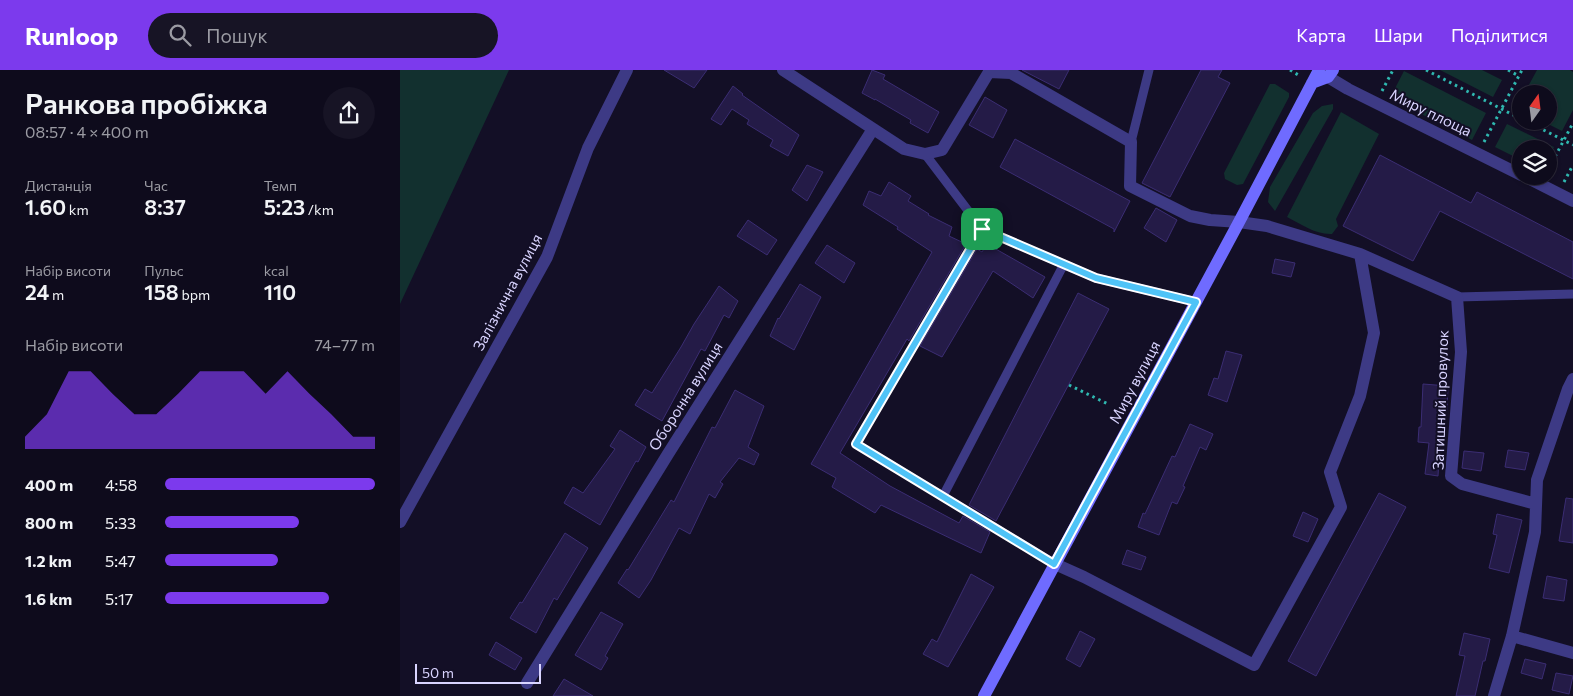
<!DOCTYPE html>
<html lang="uk">
<head>
<meta charset="utf-8">
<style>
	:root { --surface:#0e0b1c; --page:#171425; --text:#f1f3f6; --muted:#9b9ba3; --line:#2e2b3b; --accent:#7c3aed }
	body { margin:0; font-family:Commissioner,sans-serif; background:var(--page); color:var(--text); height:100vh; display:flex; flex-direction:column; font-size:19px; white-space:nowrap }
	* { box-sizing:border-box; margin:0 }
	p { font-size:16px; color:var(--muted) }
	.icon { flex:none; width:28px; height:28px; fill:none; stroke:currentColor; stroke-width:2; stroke-linecap:round; stroke-linejoin:round }
	.map { position:relative; flex:1; overflow:hidden }
	.details { display:flex; flex-direction:column; background:var(--surface); width:400px }
	.details>* { flex:none }
	.needle { width:32px; rotate:14deg }
	.fabs { position:absolute; left:1112px; top:15px; display:grid; gap:10px }
	.fabs a { display:grid; place-items:center; width:45px; height:45px; border-radius:50%; background:var(--surface); box-shadow:0 1px 4px #0004,0 0 0 1px var(--line); font-size:25px }
	.scale { position:absolute; left:15px; bottom:12px; width:126px; box-sizing:border-box; padding-left:5px; border:2px solid #d9d4ff; border-top:0; font-size:14px; line-height:18px; white-space:nowrap; color:#d9d4ff; -webkit-text-stroke:4px #130f26; paint-order:stroke }
	.pin { position:absolute; display:grid; place-items:center; width:42px; height:42px; color:#fff; margin:-21px; border-radius:10px; box-shadow:0 2px 8px #0006 }
	.round { display:grid; place-items:center; flex:none; width:52px; height:52px; border-radius:26px; background:var(--page) }
	.summary { display:flex; align-items:center; justify-content:space-between; height:85px; padding:0 25px }
	h1 { font-size:28px; font-weight:600; line-height:38px }
	.stats { display:grid; grid-template-columns:repeat(3,1fr); gap:8px; height:85px; padding:5px 25px }
	.stats div { display:grid; align-content:center }
	.stats b { font-size:21px; font-weight:600 }
	.stats small { font-size:14px; font-weight:400 }
	.stats p { font-size:14px }
	.chart { height:140px; padding:10px 25px }
	.chart p { display:flex; justify-content:space-between }
	.chart svg { width:100%; height:90px; margin-top:5px; fill:var(--accent); opacity:.7 }
	ul { padding:0 25px; list-style:none; font-size:16px }
	li { display:grid; grid-template-columns:80px 60px 1fr; align-items:center; height:38px }
	li i { height:12px; border-radius:6px; background:var(--accent) }
	header { display:flex; align-items:center; gap:30px; box-sizing:border-box; height:70px; padding:0 25px; background:var(--accent); color:#fff }
	header strong { font-size:24px }
	nav { display:flex; gap:28px; margin-inline-start:auto; font-size:18px }
	.search { width:350px; height:45px; background:var(--page); display:flex; align-items:center; gap:12px; box-sizing:border-box; padding:0 18px; border-radius:28px; color:var(--muted); font-size:19px }
	main { display:flex; flex:1; min-height:0 }
	.map>svg:first-child { display:block }
	.green { fill:#12302f }
	.building { fill:#241b47; stroke:#3b2d73 }
	.lines { fill:none; stroke-linecap:round; stroke-linejoin:round }
	.path { stroke:#2fb8b0; stroke-width:3; stroke-dasharray:2.5 4; stroke-linecap:butt }
	.lane { stroke:#3d3a85; stroke-width:9 }
	.street { stroke:#3d3a85; stroke-width:12 }
	.secondary { stroke:#6f6bff; stroke-width:12 }
	.route-casing { stroke:#fff; stroke-width:10 }
	.route { stroke:#4fc3f7; stroke-width:6 }
	.labels { text-anchor:middle; dominant-baseline:central; stroke-width:4; stroke-linejoin:round; paint-order:stroke }
	.street-label { font-size:15px; fill:#d9d4ff; stroke:#130f26 }
</style>
</head>
<body>
<header>
<strong>Runloop</strong>
<div class="search"><svg class="icon" aria-label="search" viewBox="0 0 24 24"><circle cx="10" cy="10" r="6"/><path d="M15 15l6 6"/></svg>Пошук</div>
<nav><a>Карта</a><a>Шари</a><a>Поділитися</a></nav>
</header>
<main>
<section class="details">
<div class="summary"><div><h1>Ранкова пробіжка</h1><p>08:57 · 4 × 400 m</p></div><a class="round"><svg class="icon" aria-label="share" viewBox="0 0 24 24"><path d="M12 15V3M7 8l5-5 5 5M5 13v7h14v-7"/></svg></a></div>
<div class="stats">
<div><p>Дистанція</p><b>1.60<small> km</small></b></div>
<div><p>Час</p><b>8:37</b></div>
<div><p>Темп</p><b>5:23<small> /km</small></b></div>
</div>
<div class="stats">
<div><p>Набір висоти</p><b>24<small> m</small></b></div>
<div><p>Пульс</p><b>158<small> bpm</small></b></div>
<div><p>kcal</p><b>110</b></div>
</div>
<div class="chart"><p><span>Набір висоти</span>74–77 m</p>
<svg viewBox="0 0 160 44" preserveAspectRatio="none"><path d="M0 44V38L10 27L20 6L30 6L40 17L50 27L60 27L70 17L80 6L90 6L100 6L110 17L120 6L130 17L140 27L150 38L160 38V44z"/></svg>
</div>
<ul>
<li><b>400 m</b>4:58<i style="width:100%"></i></li>
<li><b>800 m</b>5:33<i style="width:64%"></i></li>
<li><b>1.2 km</b>5:47<i style="width:54%"></i></li>
<li><b>1.6 km</b>5:17<i style="width:78%"></i></li>
</ul>
</section>
<div class="map">
<svg width="1173" height="626" viewBox="0 0 1173 626">
	<rect width="100%" height="100%" fill="#130f26"/>
	<path class="green" d="M0,0H109L0,234Z
		M1040,0H1082L1102,10L1093,27Z
		M1137,0H1170L1173,2V40L1162,61L1142,51H1149V24H1124Z
		M1004,1L1086,43L1072,70L990,28Z
		M870,14H875L889,23V27L843,114L837,115L825,109L824,103Z
		M933,34V39L875,141L868,132L870,117L913,43L922,36Z
		M941,42L979,64L936,149L938,156L932,164C916,165 901,154 887,147Z
		M1107,54L1154,77L1149,89V79H1121V90L1095,77Z"/>
	<path class="building" d="M264,0H307L294,18Z
		M472,0L485,5L483,9L539,42L528,63L510,53L511,50L475,29V30L462,23Z
		M622,0H669L659,19Z
		M801,0H822L818,7L830,13L770,127L742,113Z
		M333,16L343,24L342,25L399,65L388,86L370,76L373,70L347,54L349,50L332,39L321,55L311,49Z
		M585,27L607,40L593,68L569,55Z
		M615,69L730,131L714,162V159L600,97Z
		M980,85L1071,133L1077,122L1173,172V209L1040,141L1013,191L943,156Z
		M407,95L423,102L407,131L392,120Z
		M489,112L511,126L508,131L529,144L528,145L552,157L549,166L566,174L509,271L507,269L440,383L490,416L559,453L563,446L590,462L581,483L481,435L475,443L432,417L436,408L411,394L532,182L497,159L498,157L463,135L469,121L481,126Z
		M756,138L777,150L766,172L744,158Z
		M348,150L377,170L367,185L337,166Z
		M587,174L645,207L633,228L593,201L542,287L520,276L577,179L582,182Z
		M427,175L455,193L444,213L415,193Z
		M875,189L895,193L891,207L872,203Z
		M400,214L421,227L394,280L370,266L378,248L379,249Z
		M319,216L338,231L329,248L324,245L305,281L301,279L262,351L235,335L245,319L252,323L281,277L294,254Z
		M678,223L709,239L596,451L569,435Z
		M826,281L842,285L827,332L808,325L814,308L818,309Z
		M1023,314L1048,316L1047,340H1042L1038,406L1025,404L1029,373L1018,372L1019,357H1021Z
		M335,320L364,336L348,377L359,384L354,395L339,388L320,412L323,414L315,428L309,424L290,464L279,458L251,510L239,528L218,513L227,499L228,500L271,430L274,432L312,357L315,358Z
		M790,354L813,364L806,380L800,377L783,416L785,417L777,434L772,432L759,465L738,457L743,443L745,444L772,386L775,387Z
		M220,360L246,377L238,392L236,391L200,455L164,433L173,417L183,423L215,379L210,376Z
		M1108,380L1129,383L1125,400L1105,397Z
		M1064,381L1084,383L1081,401L1062,398Z
		M979,423L1006,437L916,606L888,591Z
		M1166,428L1173,429V473L1159,471Z
		M903,442L918,449L908,472L893,466Z
		M1097,444L1122,450L1109,503L1089,498L1097,465L1093,464Z
		M165,463L188,478L157,530L154,528L136,563L110,548L120,532L122,533Z
		M727,480L746,487L741,500L722,494Z
		M571,504L594,517L548,597L523,584L532,569L537,572Z
		M1147,506L1167,510L1164,531L1143,528Z
		M201,542L223,554L205,586L208,588L201,600L175,585Z
		M680,561L695,569L680,597L666,589Z
		M1064,563L1090,569L1085,591H1083L1075,626H1056L1065,586L1059,585Z
		M96,572L122,588L115,600L89,585Z
		M1125,589L1146,594L1142,609L1121,603Z
		M1156,603L1173,606L1169,624L1152,620Z
		M164,609L193,626H153Z"/>
	<g class="lines">
		<path class="path" d="M890,0L900,6
			M1026,0L1121,49
			M1108,0L1119,6
			M982,21L993,0
			M1126,51L1173,75
			M1084,72L1122,0
			M1149,98L1173,53
			M1164,112L1173,95
			M669,315L708,334"/>
		<path class="lane" d="M731,72L749,0
			M525,84L582,159L696,208L796,232
			M582,159L456,374L655,494
			M1057,227L1173,224
			M543,426L664,194"/>
		<path class="street" d="M383,0L504,79L525,84L542,80L589,2L611,3L731,72L730,116L790,146L810,150L839,152L867,156L960,184L1057,227L1061,282L1051,406L1062,414L1136,434
			M928,7L948,19L1121,105
			M1124,106L1173,131
			M0,452L147,187L188,78L227,0
			M655,494L684,507L854,595L941,437L930,402L960,326L974,263L960,184
			M1112,566L1173,583
			M127,613L268,384L473,59
			M1094,626L1112,566L1135,462L1137,410L1168,319L1173,309"/>
		<path class="secondary" d="M912,13L928,7L933,0
			M584,626L839,152L919,0"/>
	</g>
	<g class="lines">
		<defs>
			<path id="route" d="M582,159L696,208L796,232L654,494L456,374Z"/>
		</defs>
		<use href="#route" class="route-casing"/>
		<use href="#route" class="route"/>
	</g>
	<g class="labels">
		<g class="street-label">
			<text transform="translate(1031 42) rotate(26)">Миру площа</text>
			<text transform="translate(107 222) rotate(-62)">Залізнична вулиця</text>
			<text transform="translate(734 312) rotate(-62)">Миру вулиця</text>
			<text transform="translate(285 326) rotate(-58)">Оборонна вулиця</text>
			<text transform="translate(1040 330) rotate(-88)">Затишний провулок</text>
		</g>
	</g>
</svg>
<div class="fabs">
<a><svg class="needle" viewBox="-14 -14 28 28"><path d="M0-13l5 13h-10z" fill="#e53935"/><path d="M0 13l5-13h-10z" fill="#9b9ba3"/></svg></a>
<a><svg class="icon" aria-label="layers" viewBox="0 0 24 24"><path d="M12 4l9 5-9 5-9-5zM3 14l9 5 9-5"/></svg></a>
</div>
<div class="scale">50 m</div>
<div class="pin" style="left:582px;top:159px;background:#1e9e55"><svg class="icon" aria-label="arrive" viewBox="0 0 24 24"><path d="M6 21V4h12l-3 4 3 4H6"/></svg></div>
</div>
</main>
</body>
</html>
